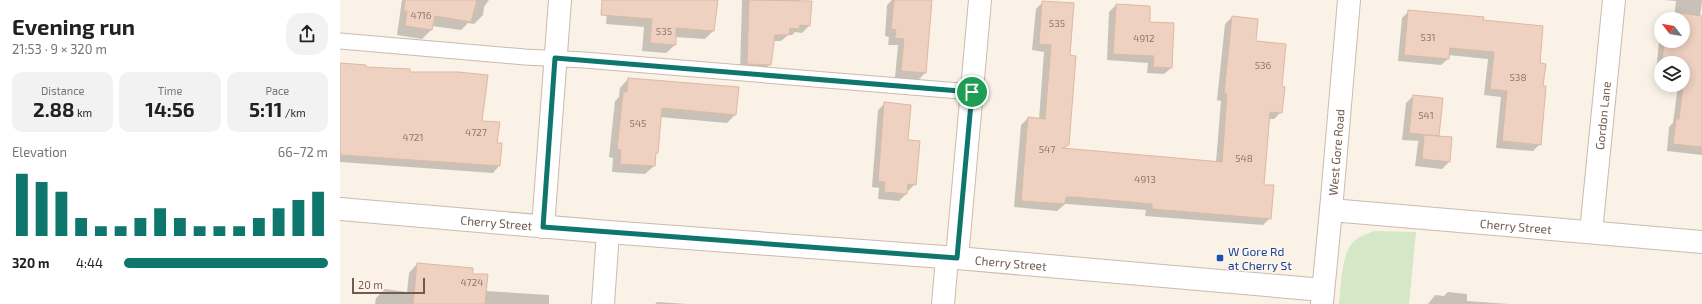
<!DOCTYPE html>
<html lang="en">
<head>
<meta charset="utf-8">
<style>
	:root { --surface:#fff; --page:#f2f2f2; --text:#202124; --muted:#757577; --accent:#0f766e }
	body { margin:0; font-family:"Exo 2",sans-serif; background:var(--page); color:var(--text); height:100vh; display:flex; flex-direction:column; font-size:15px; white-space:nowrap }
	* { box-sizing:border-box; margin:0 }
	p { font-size:13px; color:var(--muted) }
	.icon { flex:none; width:22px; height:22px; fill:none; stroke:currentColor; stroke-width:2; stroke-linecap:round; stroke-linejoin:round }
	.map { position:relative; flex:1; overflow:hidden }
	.sheet { display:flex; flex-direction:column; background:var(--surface); width:340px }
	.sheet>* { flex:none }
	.needle { width:26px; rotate:301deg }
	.fabs { position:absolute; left:1314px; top:12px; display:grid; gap:8px }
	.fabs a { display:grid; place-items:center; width:36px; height:36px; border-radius:50%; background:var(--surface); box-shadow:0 2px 10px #0003; font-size:20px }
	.scale { position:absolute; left:12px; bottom:10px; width:73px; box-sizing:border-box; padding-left:4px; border:2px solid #725a4d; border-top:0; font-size:11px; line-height:14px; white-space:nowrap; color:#725a4d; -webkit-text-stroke:3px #fef6ec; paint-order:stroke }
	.pin { position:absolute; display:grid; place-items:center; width:34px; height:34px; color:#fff; margin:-17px; border:2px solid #fff; border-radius:50%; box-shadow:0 1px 4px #0007 }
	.round { display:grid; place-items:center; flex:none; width:42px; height:42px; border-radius:16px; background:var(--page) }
	.headline { display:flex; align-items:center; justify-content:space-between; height:68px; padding:0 12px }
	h1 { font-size:22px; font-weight:700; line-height:30px }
	.metrics { display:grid; grid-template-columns:repeat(3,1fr); gap:6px; height:68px; padding:4px 12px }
	.metrics div { display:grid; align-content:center; border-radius:10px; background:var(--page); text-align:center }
	.metrics b { font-size:20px; font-weight:700 }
	.metrics small { font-size:11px; font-weight:400 }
	.metrics p { font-size:11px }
	.chart { height:112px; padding:8px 12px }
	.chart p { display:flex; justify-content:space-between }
	.chart svg { width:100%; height:72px; margin-top:4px; stroke:var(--accent); stroke-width:6 }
	ul { padding:0 12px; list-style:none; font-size:13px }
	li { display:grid; grid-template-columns:64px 48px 1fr; align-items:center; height:30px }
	li i { height:10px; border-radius:5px; background:var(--accent) }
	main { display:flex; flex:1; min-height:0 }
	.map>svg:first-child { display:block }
	.green { fill:#d4e7c6 }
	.shadow { fill:#0003 }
	.building { fill:#eed1c0; stroke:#dfb8a2 }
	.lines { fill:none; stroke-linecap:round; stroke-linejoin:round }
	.service-casing { stroke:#cbbaad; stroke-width:17 }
	.minor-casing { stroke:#cbbaad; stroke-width:24 }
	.tertiary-casing { stroke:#cbbaad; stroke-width:24 }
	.service { stroke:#fff; stroke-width:15 }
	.minor { stroke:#fff; stroke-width:22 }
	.tertiary { stroke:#fff; stroke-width:22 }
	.route-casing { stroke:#fff; stroke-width:8 }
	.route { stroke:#0f766e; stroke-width:5 }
	.transit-dot { fill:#1a4fb4; stroke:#fef6ec; stroke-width:1.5 }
	.labels { text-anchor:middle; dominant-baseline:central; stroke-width:3; stroke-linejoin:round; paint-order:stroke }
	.number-label { font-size:10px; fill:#91786a }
	.street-label { font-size:12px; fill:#725a4d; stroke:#fef6ec }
	.transit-label { font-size:12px; fill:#164399; stroke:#fef6ec; text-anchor:start }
</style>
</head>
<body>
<main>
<section class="sheet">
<div class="headline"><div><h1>Evening run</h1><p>21:53 · 9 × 320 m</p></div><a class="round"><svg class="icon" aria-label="share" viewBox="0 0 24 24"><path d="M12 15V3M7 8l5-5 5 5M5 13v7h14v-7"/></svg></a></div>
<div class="metrics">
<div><p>Distance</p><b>2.88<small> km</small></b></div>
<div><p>Time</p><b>14:56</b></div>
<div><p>Pace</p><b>5:11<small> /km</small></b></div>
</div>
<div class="chart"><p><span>Elevation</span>66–72 m</p>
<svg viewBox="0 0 160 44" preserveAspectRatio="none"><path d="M5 44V6M15 44V11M25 44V17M35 44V33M45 44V38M55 44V38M65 44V33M75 44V27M85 44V33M95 44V38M105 44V38M115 44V38M125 44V33M135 44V27M145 44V22M155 44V17"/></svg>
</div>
<ul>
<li><b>320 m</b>4:44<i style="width:100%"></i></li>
</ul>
</section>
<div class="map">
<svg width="1362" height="304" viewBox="0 0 1362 304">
	<rect width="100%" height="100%" fill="#faf2e6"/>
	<path class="green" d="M1034,231L1076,232L1069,304H999C1001,287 1001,257 1012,243C1017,237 1027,234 1034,231Z"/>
	<path class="shadow" d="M62,0H149L144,7L143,15L134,24L128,23L121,30L92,26L91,30L82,39L57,35Z
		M268,0H377L373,31L365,39L335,37V45L326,53L302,51L304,27L266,24Z
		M402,0H459L469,26L462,33L455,32L452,35H448L441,41H433L430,64L423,71H400Z
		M552,0H591L585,73L578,80L555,78L558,45H548L549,37L545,36L547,5Z
		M1324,0H1362L1360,17H1362V155L1327,151L1329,127L1333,123L1338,85H1343V63H1321V72L1316,71L1319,42L1321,39V41H1343V19H1334L1336,1Z
		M703,2L729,56L728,144L723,150L876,162L881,101L877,100L885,24L892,17L915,42L941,87V112L934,119H929L923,186L930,218L923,225L805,216L806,210L727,204H725L717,211L674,207L681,125L688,118L699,119L704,52L692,50L696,9Z
		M776,5L809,22L831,68L824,74L807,73L808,63L767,60L769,12Z
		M1068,12L1142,21L1199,64L1202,86L1200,144L1193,151L1156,148L1161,97L1144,95L1148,59L1108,55V59L1101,65L1058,61L1062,18Z
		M0,66L69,73L141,122L156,144L159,166L153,173L0,162Z
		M288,79L395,115L387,123L320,117L317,153L314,156V166L305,174L272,172L273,158L269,157L275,101L279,97L280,88Z
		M1073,96L1102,99L1097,137L1109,162L1102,169L1075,166L1078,143L1079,141L1062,140L1066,103Z
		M545,103L567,140L575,184L568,191H566V194L559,201L538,199L539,188L532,187L538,110Z
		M77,264L132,275L146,291L209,295V304H35L36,298L45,289L67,292L69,273Z
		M1108,292L1127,294V301L1169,304H1088L1095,295L1104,296Z
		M317,302L348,304H315Z"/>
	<path class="building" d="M65,0H137L131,22L95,16L92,30L65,26L67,11H64Z
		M262,0H378L374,31L336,28V45L310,43L312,19L261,15Z
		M409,0L472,1L470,26L460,25L459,29L450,28L449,35H435L431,65L407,64Z
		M554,0H592L586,73L561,71L564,39L555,38L556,30L551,29Z
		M702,1L734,3L730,55L736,56L729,145L722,148L882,162L887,94H884L892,16L918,19L916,41L946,44L942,86L945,87L942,113L930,112L924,185H934L931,219L812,209V204L735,197H726L725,204L681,201L688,117L705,119L711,45L699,44Z
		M776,4L810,6V22L834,23L832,68L813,67L814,56L773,54Z
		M1068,10L1144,17L1143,20L1203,26L1200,63L1206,64L1203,86H1206L1201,145L1162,141L1167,91L1150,89L1154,52L1110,48L1109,59L1064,55Z
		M1341,13L1362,16V147L1333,144L1336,119H1339L1345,69H1343V63H1322L1324,41H1343V19H1340Z
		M0,63L26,65V67L70,69V72H118L148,75L142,121L160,122L157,143H162L160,166L0,155Z
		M288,78L399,87L396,115L322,108L318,153H316L315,166L280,164L281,150L277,149L283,92H287Z
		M1073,95L1103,98L1099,136L1069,133Z
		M544,102L571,105L568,140L580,141L576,185L568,184L567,194L544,192L545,182L538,181Z
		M1084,135L1112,137L1110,162L1082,159Z
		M77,263L133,268V274H148L145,304H73Z"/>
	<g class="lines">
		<defs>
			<path id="service" d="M0,41L185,57L244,60L632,92"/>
			<g id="minor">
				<path id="s1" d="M991,210L1009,0"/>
				<path d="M203,227L220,0"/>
				<path id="s2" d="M1251,232L1274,0"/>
				<path d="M617,258L640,0"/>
				<path d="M263,304L268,232"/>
				<path d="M603,304L607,258"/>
			</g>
			<g id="tertiary">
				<path id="s3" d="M0,209L268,232L617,258L983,290"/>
				<path id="s4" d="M982,303L991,210L1362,242"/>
			</g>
		</defs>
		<use href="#service" class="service-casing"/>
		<use href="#minor" class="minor-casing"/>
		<use href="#tertiary" class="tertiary-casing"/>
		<use href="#service" class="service"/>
		<use href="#minor" class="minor"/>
		<use href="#tertiary" class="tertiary"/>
	</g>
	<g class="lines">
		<defs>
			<path id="route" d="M215,58L632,92L617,258L203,227Z"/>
		</defs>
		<use href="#route" class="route-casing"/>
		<use href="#route" class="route"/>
	</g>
	<rect class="transit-dot" x="876" y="254" width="8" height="8" rx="2"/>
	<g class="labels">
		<g class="number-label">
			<text x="81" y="15">4716</text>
			<text x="717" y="23">535</text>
			<text x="324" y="31">535</text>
			<text x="1088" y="37">531</text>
			<text x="804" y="38">4912</text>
			<text x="923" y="65">536</text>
			<text x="1178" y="77">538</text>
			<text x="1086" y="115">541</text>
			<text x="298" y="123">545</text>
			<text x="136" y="132">4727</text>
			<text x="73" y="137">4721</text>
			<text x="707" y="149">547</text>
			<text x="904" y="158">548</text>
			<text x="805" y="179">4913</text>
			<text x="132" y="282">4724</text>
		</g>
		<g class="street-label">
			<text stroke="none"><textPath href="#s2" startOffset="117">Gordon Lane</textPath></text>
			<text stroke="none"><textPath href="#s1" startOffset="58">West Gore Road</textPath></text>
			<text stroke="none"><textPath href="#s3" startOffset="157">Cherry Street</textPath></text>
			<text stroke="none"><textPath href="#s4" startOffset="279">Cherry Street</textPath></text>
			<text stroke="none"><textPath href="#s3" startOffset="673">Cherry Street</textPath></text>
		</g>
		<g class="transit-label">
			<text x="888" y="251">W Gore Rd<tspan x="888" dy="14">at Cherry St</tspan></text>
		</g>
	</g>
</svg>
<div class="fabs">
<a><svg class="needle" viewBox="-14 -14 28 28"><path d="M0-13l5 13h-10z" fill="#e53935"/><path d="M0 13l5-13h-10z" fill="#757577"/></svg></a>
<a><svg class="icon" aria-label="layers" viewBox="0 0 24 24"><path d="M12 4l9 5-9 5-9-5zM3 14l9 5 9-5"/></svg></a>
</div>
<div class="scale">20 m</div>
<div class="pin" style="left:632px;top:92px;background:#1e9e55"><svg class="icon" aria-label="arrive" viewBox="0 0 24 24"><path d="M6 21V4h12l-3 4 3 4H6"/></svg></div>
</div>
</main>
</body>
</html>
